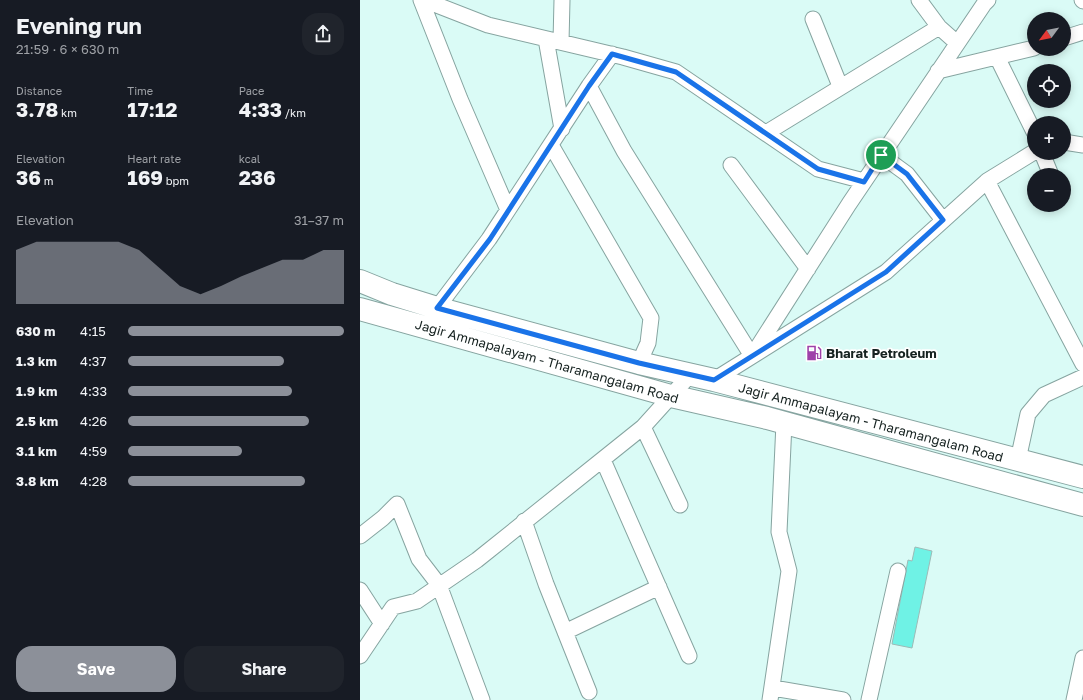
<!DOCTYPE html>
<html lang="en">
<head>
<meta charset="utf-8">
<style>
	:root { --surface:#171b24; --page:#20242c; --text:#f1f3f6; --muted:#9ea1a6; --accent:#8c9099 }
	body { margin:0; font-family:"Golos Text",sans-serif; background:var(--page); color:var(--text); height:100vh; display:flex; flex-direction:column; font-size:15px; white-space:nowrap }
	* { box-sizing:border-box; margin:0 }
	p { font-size:13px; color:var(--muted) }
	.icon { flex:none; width:22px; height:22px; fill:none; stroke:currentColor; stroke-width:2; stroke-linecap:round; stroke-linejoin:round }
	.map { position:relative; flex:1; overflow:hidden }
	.panel { display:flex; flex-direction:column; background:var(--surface); width:360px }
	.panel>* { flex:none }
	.needle { width:26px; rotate:238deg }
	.buttons { position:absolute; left:667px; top:12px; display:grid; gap:8px }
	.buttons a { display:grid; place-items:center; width:44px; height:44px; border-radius:50%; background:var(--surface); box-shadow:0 2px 10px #0003; font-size:20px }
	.pin { position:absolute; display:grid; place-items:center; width:34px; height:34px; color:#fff; margin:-17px; border:2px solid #fff; border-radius:50%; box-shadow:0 1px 4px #0007 }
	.round { display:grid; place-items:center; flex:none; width:42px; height:42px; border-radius:16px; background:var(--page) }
	.overview { display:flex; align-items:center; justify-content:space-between; height:68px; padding:0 16px }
	h1 { font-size:22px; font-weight:700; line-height:30px }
	.metrics { display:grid; grid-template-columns:repeat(3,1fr); gap:6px; height:68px; padding:4px 16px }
	.metrics div { display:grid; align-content:center }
	.metrics b { font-size:20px; font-weight:700 }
	.metrics small { font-size:11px; font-weight:400 }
	.metrics p { font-size:11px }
	.chart { height:112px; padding:8px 16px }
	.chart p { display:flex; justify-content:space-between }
	.chart svg { width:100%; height:72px; margin-top:4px; fill:var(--accent); opacity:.7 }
	.primary-button { display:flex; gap:8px; margin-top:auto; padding:8px 16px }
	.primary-button a { flex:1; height:46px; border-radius:16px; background:var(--accent); color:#fff; font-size:16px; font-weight:700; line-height:46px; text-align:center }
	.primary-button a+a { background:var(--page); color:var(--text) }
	ul { padding:0 16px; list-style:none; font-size:13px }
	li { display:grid; grid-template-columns:64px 48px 1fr; align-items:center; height:30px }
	li i { height:10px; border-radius:5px; background:var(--accent) }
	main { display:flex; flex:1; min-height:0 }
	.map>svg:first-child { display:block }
	.building { fill:#6ff2e5; stroke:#9cbbb7 }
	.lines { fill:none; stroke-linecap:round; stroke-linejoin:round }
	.minor-casing { stroke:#86a4a0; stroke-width:17 }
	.primary-casing { stroke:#86a4a0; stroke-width:24 }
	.minor { stroke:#fff; stroke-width:15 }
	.primary { stroke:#fff; stroke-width:22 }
	.route-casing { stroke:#fff; stroke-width:8 }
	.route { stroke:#1a73e8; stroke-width:5 }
	.labels { text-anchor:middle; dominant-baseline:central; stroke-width:3.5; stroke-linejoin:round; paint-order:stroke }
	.poi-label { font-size:13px; font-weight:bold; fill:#162220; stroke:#fff; text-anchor:start }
	.street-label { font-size:13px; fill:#162220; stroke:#fff }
</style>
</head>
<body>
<main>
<section class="panel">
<div class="overview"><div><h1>Evening run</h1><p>21:59 · 6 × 630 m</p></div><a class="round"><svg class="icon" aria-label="share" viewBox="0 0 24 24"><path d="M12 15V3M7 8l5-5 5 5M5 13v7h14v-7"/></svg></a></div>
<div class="metrics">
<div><p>Distance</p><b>3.78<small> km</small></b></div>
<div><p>Time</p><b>17:12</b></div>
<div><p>Pace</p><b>4:33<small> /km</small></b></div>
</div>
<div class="metrics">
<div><p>Elevation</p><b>36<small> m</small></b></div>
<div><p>Heart rate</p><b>169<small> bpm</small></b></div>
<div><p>kcal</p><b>236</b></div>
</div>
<div class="chart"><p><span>Elevation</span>31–37 m</p>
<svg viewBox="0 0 160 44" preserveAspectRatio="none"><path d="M0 44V11L10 6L20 6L30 6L40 6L50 6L60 11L70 22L80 33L90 38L100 33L110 27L120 22L130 17L140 17L150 11L160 11V44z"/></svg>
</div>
<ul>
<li><b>630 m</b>4:15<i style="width:100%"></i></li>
<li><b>1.3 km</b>4:37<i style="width:72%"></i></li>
<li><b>1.9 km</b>4:33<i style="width:76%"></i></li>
<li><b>2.5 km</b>4:26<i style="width:84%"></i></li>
<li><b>3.1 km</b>4:59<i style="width:53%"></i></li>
<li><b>3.8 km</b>4:28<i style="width:82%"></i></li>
</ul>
<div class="primary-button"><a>Save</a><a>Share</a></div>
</section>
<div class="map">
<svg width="723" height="700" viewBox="0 0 723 700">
	<rect width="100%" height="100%" fill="#dafbf6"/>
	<path class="building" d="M555,547L572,551L552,648L532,644L548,560L552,561Z"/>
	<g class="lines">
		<defs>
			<path id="minor" d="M61,0L100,99L148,210
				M64,0L128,25L263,57L316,72L458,169L504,181
				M559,0L579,27L597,43
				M722,0L723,1
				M453,19L480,86
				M704,38L723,32
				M186,39L202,129
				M201,42L202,0
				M637,57L674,132
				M578,71L674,48
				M229,86L264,151L392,356L489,204L624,4L628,0
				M406,133L579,27
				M704,142L723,145
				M191,145L291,318L288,343L279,363
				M682,153L691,175
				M521,155L547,174L583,220
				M371,165L448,269
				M627,181L723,364
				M77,308L129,239L229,86L252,54
				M354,380L526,272L627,181L674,152
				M283,427L320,505
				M243,460L329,656
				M658,460L668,414L684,395L723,377
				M164,521L186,584L229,692
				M0,536L23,518L37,504L59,559L79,585L122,700
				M0,590L22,624
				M205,632L299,587
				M0,656L33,607L57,601L117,560L283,427L330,375
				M413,688L483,700
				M410,700L429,571L419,532L424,423
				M509,700L538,571
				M714,700L723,658"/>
			<path id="primary" d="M0,281L32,294L77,308L279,363L354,380L723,477
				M0,309L311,396L407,418L723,505"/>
		</defs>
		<use href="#minor" class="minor-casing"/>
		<use href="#primary" class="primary-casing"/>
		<use href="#minor" class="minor"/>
		<use href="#primary" class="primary"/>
	</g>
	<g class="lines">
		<defs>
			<path id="route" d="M252,54L316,72L458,169L504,182L521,155L547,174L583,220L526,272L354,380L279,363L77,308L130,239L229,86Z"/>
		</defs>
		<use href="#route" class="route-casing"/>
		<use href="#route" class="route"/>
	</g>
	<defs>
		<symbol id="fuel-bare" viewBox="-9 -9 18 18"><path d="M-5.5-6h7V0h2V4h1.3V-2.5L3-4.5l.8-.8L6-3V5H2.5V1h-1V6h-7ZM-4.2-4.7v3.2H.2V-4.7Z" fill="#9e40a9" stroke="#fff" stroke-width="2.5" paint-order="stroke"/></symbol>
	</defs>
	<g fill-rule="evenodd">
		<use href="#fuel-bare" x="443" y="342" width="22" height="22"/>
	</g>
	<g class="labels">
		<g class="poi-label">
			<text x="466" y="353">Bharat Petroleum</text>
		</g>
		<g class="street-label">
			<text transform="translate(187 361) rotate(16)">Jagir Ammapalayam - Tharamangalam Road</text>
			<text transform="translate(511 422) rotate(15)">Jagir Ammapalayam - Tharamangalam Road</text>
		</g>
	</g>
</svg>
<div class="buttons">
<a><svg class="needle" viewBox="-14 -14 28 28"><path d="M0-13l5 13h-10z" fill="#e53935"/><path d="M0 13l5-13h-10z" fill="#9ea1a6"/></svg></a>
<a><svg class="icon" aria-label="locate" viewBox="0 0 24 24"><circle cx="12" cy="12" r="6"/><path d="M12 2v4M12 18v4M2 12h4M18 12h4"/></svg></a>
<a>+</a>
<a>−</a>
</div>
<div class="pin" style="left:521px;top:155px;background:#1e9e55"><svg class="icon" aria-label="arrive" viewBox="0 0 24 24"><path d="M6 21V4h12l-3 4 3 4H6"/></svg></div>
</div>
</main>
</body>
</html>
